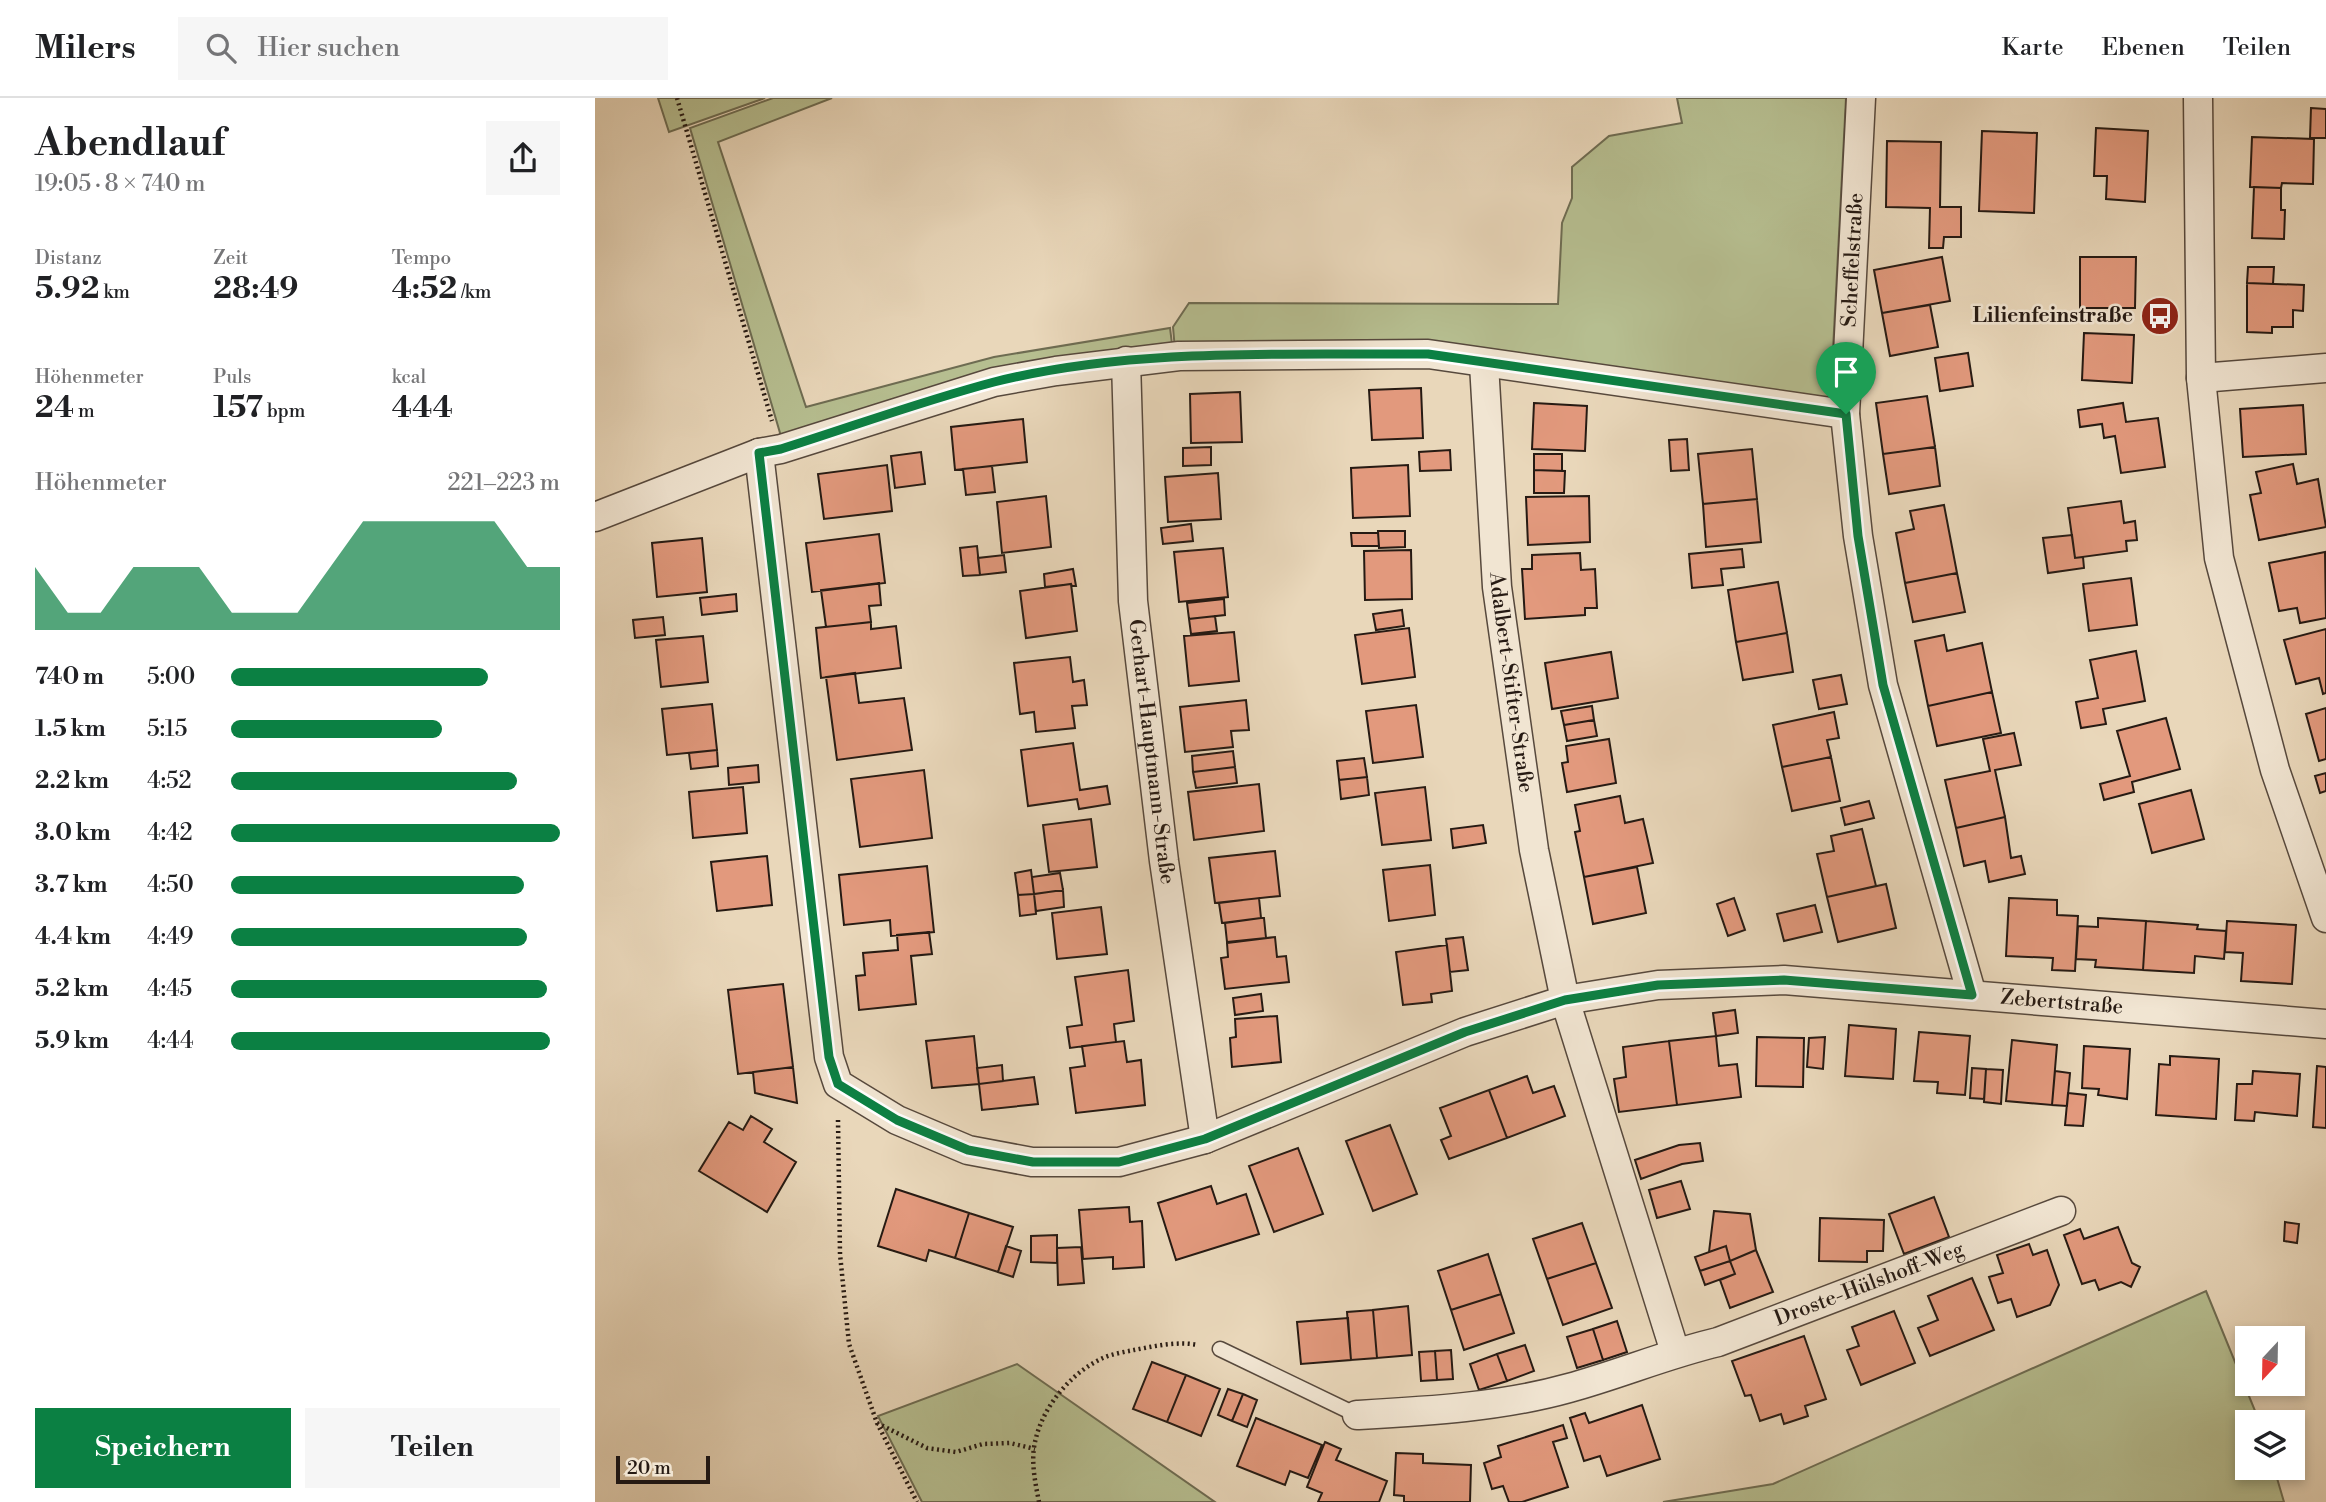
<!DOCTYPE html>
<html lang="de">
<head>
<meta charset="utf-8">
<style>
	:root { --surface:#fff; --page:#f6f6f6; --text:#202124; --muted:#757577; --line:#e0e0e0; --accent:#0b8043 }
	body { margin:0; font-family:"Libre Bodoni",serif; background:var(--page); color:var(--text); height:100vh; display:flex; flex-direction:column; font-size:26px; white-space:nowrap }
	* { box-sizing:border-box; margin:0 }
	p { font-size:23px; color:var(--muted) }
	.icon { flex:none; width:38px; height:38px; fill:none; stroke:currentColor; stroke-width:2; stroke-linecap:round; stroke-linejoin:round }
	.map { position:relative; flex:1; overflow:hidden }
	.details { display:flex; flex-direction:column; background:var(--surface); width:595px }
	.details>* { flex:none }
	.needle { width:46px; rotate:202deg }
	.controls { position:absolute; left:1640px; top:1228px; display:grid; gap:14px }
	.controls a { display:grid; place-items:center; width:70px; height:70px; border-radius:0px; background:var(--surface); box-shadow:0 4px 10px #0003; font-size:35px }
	.scale { position:absolute; left:21px; bottom:18px; width:94px; box-sizing:border-box; padding-left:7px; border:4px solid #261a13; border-top:0; font-size:19px; line-height:24px; white-space:nowrap; color:#261a13; -webkit-text-stroke:5px #f1e5d2; paint-order:stroke }
	.pin { position:absolute; display:grid; place-items:center; width:60px; height:60px; color:#fff; margin:-72px -30px; border-radius:50% 50% 50% 0; rotate:-45deg; box-shadow:0 0 7px #0007 }
	.pin .icon { rotate:45deg }
	.round { display:grid; place-items:center; flex:none; width:74px; height:74px; border-radius:0px; background:var(--page) }
	.summary { display:flex; align-items:center; justify-content:space-between; height:119px; padding:0 35px }
	h1 { font-size:38px; font-weight:700; line-height:52px }
	.metrics { display:grid; grid-template-columns:repeat(3,1fr); gap:10px; height:119px; padding:7px 35px }
	.metrics div { display:grid; align-content:center }
	.metrics b { font-size:30px; font-weight:700 }
	.metrics small { font-size:19px; font-weight:400 }
	.metrics p { font-size:19px }
	.chart { height:196px; padding:14px 35px }
	.chart p { display:flex; justify-content:space-between }
	.chart svg { width:100%; height:126px; margin-top:7px; fill:var(--accent); opacity:.7 }
	.cta { display:flex; gap:14px; margin-top:auto; padding:14px 35px }
	.cta a { flex:1; height:80px; border-radius:0px; background:var(--accent); color:#fff; font-size:28px; font-weight:700; line-height:80px; text-align:center }
	.cta a+a { background:var(--page); color:var(--text) }
	ul { padding:0 35px; list-style:none; font-size:23px }
	li { display:grid; grid-template-columns:112px 84px 1fr; align-items:center; height:52px }
	li i { height:18px; border-radius:9px; background:var(--accent) }
	header { display:flex; align-items:center; gap:42px; box-sizing:border-box; height:98px; padding:0 35px; background:var(--surface); border-bottom:2px solid var(--line) }
	header strong { font-size:33px }
	nav { display:flex; gap:38px; margin-inline-start:auto; font-size:24px }
	.search { width:490px; height:63px; background:var(--page); display:flex; align-items:center; gap:18px; box-sizing:border-box; padding:0 24px; border-radius:0px; color:var(--muted); font-size:26px }
	main { display:flex; flex:1; min-height:0 }
	.map>svg:first-child { display:block }
	.green { fill:#b6be90; stroke:#6e6c52; stroke-width:2 }
	.building { fill:#e2997d; stroke:#261a13; stroke-width:2 }
	.lines { fill:none; stroke-linecap:round; stroke-linejoin:round }
	.lane-casing { stroke:#57493d; stroke-width:17 }
	.street-casing { stroke:#57493d; stroke-width:31 }
	.path { stroke:#261a13; stroke-width:4.5; stroke-dasharray:2 3.5; stroke-linecap:butt }
	.lane { stroke:#f1e5d2; stroke-width:14 }
	.street { stroke:#f1e5d2; stroke-width:28 }
	.route-casing { stroke:#fff; stroke-width:14 }
	.route { stroke:#0b8043; stroke-width:9 }
	.labels { text-anchor:middle; dominant-baseline:central; stroke-width:5; stroke-linejoin:round; paint-order:stroke }
	.street-label { font-size:21px; fill:#261a13; stroke:#f1e5d2 }
	.poi-label { font-size:21px; font-weight:bold; fill:#261a13; stroke:#f1e5d2; text-anchor:end }
</style>
</head>
<body>
<header>
<strong>Milers</strong>
<div class="search"><svg class="icon" aria-label="search" viewBox="0 0 24 24"><circle cx="10" cy="10" r="6"/><path d="M15 15l6 6"/></svg>Hier suchen</div>
<nav><a>Karte</a><a>Ebenen</a><a>Teilen</a></nav>
</header>
<main>
<section class="details">
<div class="summary"><div><h1>Abendlauf</h1><p>19:05 · 8 × 740 m</p></div><a class="round"><svg class="icon" aria-label="share" viewBox="0 0 24 24"><path d="M12 15V3M7 8l5-5 5 5M5 13v7h14v-7"/></svg></a></div>
<div class="metrics">
<div><p>Distanz</p><b>5.92<small> km</small></b></div>
<div><p>Zeit</p><b>28:49</b></div>
<div><p>Tempo</p><b>4:52<small> /km</small></b></div>
</div>
<div class="metrics">
<div><p>Höhenmeter</p><b>24<small> m</small></b></div>
<div><p>Puls</p><b>157<small> bpm</small></b></div>
<div><p>kcal</p><b>444</b></div>
</div>
<div class="chart"><p><span>Höhenmeter</span>221–223 m</p>
<svg viewBox="0 0 160 44" preserveAspectRatio="none"><path d="M0 44V22L10 38L20 38L30 22L40 22L50 22L60 38L70 38L80 38L90 22L100 6L110 6L120 6L130 6L140 6L150 22L160 22V44z"/></svg>
</div>
<ul>
<li><b>740 m</b>5:00<i style="width:78%"></i></li>
<li><b>1.5 km</b>5:15<i style="width:64%"></i></li>
<li><b>2.2 km</b>4:52<i style="width:87%"></i></li>
<li><b>3.0 km</b>4:42<i style="width:100%"></i></li>
<li><b>3.7 km</b>4:50<i style="width:89%"></i></li>
<li><b>4.4 km</b>4:49<i style="width:90%"></i></li>
<li><b>5.2 km</b>4:45<i style="width:96%"></i></li>
<li><b>5.9 km</b>4:44<i style="width:97%"></i></li>
</ul>
<div class="cta"><a>Speichern</a><a>Teilen</a></div>
</section>
<div class="map">
<svg width="1731" height="1404" viewBox="0 0 1731 1404">
	<rect width="100%" height="100%" fill="#e9d7ba"/>
	<filter id="stains"><feTurbulence type="fractalNoise" baseFrequency=".00286" numOctaves="4"/><feColorMatrix values="0 0 0 0 .2 0 0 0 0 .09 0 0 0 0 .02 0 0 0 .5 -.17"/></filter>
	<radialGradient id="worn" r=".72"><stop offset=".6" stop-color="#630" stop-opacity="0"/><stop offset="1" stop-color="#630" stop-opacity=".3"/></radialGradient>
	<path class="green" d="M63,0H170L74,34Z
		M178,0H237L123,44L211,309L399,259L575,230L578,254L188,345L95,30Z
		M1082,0H1251L1235,310L832,252H580L578,229L594,205L963,206L967,125L977,100V69L1014,38L1087,25Z
		M1611,1193L1665,1325H1652V1370H1679L1689,1404H1068L1178,1386Z
		M422,1266L620,1404H327L283,1318Z"/>
	<path class="building" d="M1716,10L1731,11V40H1715Z
		M1501,30L1553,33L1550,104L1511,101L1512,78H1499Z
		M1387,33L1442,35L1439,115L1384,113Z
		M1657,39L1719,41L1718,86L1687,85L1686,90L1655,89Z
		M1292,43L1346,44L1345,109H1366V139H1349L1348,150H1334L1335,110L1291,109Z
		M1659,89L1686,90V112H1690L1689,141L1657,140Z
		M1347,159L1355,203L1287,215L1279,172Z
		M1485,159H1541L1540,210H1485Z
		M1653,169H1679L1678,186L1652,185Z
		M1652,185L1709,187L1708,213L1698,212V229H1677V235L1652,234Z
		M1335,207L1343,249L1295,258L1287,215Z
		M1489,235L1539,237L1537,285L1487,282Z
		M1373,255L1378,288L1345,293L1340,260Z
		M826,290L828,340L777,342L774,292Z
		M645,294L647,344L596,345L595,296Z
		M1332,298L1340,349L1288,356L1281,305Z
		M939,305L992,308L990,353L937,351Z
		M1528,305L1531,324L1563,320L1570,369L1526,375L1520,338L1509,340L1507,326L1485,329L1483,312Z
		M1708,307L1711,356L1648,359L1645,311Z
		M428,321L432,364L360,372L356,329Z
		M1092,341L1094,372L1076,373L1074,342Z
		M616,349V367L588,368V350Z
		M1340,349L1345,388L1294,396L1288,356Z
		M1157,351L1162,401L1108,406L1103,356Z
		M855,352L856,372L825,373L824,354Z
		M326,354L330,386L300,390L296,358Z
		M939,356H967V373L939,372Z
		M1698,366L1702,386L1723,381L1731,429L1664,442L1655,397L1666,395L1661,374Z
		M292,367L297,413L229,421L223,376Z
		M813,367L815,418L758,420L756,370Z
		M397,368L400,394L371,397L368,371Z
		M939,372L970,373L969,395H939Z
		M623,375L626,421L573,424L570,379Z
		M451,398L456,449L407,455L402,404Z
		M994,398L995,444L933,447L931,399Z
		M1162,401L1166,444L1111,449L1108,406Z
		M1526,403L1529,425L1540,423L1542,442L1531,443L1532,453L1480,460L1473,410Z
		M1349,407L1362,475L1310,485L1301,435L1319,431L1315,413Z
		M596,426L598,443L568,446L566,430Z
		M783,433H810V449L784,450Z
		M756,435H783L784,448H757Z
		M284,436L290,485L217,494L211,445Z
		M1477,437L1480,460L1488,459L1489,470L1453,475L1448,440Z
		M107,440L112,494L62,499L57,445Z
		M382,448L385,477L368,478L365,450Z
		M628,450L633,499L584,504L579,454Z
		M1147,451L1149,469L1126,471L1128,487L1097,490L1094,456Z
		M816,452L817,501L770,502L769,453Z
		M1730,454L1731,520L1705,525L1702,510L1684,513L1674,465Z
		M985,455L986,472L1000,471L1002,510H990V517L930,521L927,471H937V457Z
		M409,457L411,474L385,477L383,460Z
		M478,471L481,488H477L476,486L450,489L449,476Z
		M1362,475L1370,514L1318,524L1310,485Z
		M1536,480L1542,527L1494,533L1488,486Z
		M1183,484L1192,535L1141,544L1133,492Z
		M284,485L286,507L274,508L276,524L231,529L226,492Z
		M476,486L482,533L431,540L425,493Z
		M141,496L142,513L107,517L105,500Z
		M629,501L630,517L594,521L592,505Z
		M807,512L809,528L781,532L778,516Z
		M620,518L622,533L596,536L594,521Z
		M68,519L70,537L40,540L38,522Z
		M276,524V531L301,528L306,570L226,580L221,530Z
		M814,530L820,579L767,586L760,537Z
		M1731,531V595L1728,596L1724,580L1701,586L1689,542Z
		M639,534L644,583L594,588L589,538Z
		M1192,535L1198,574L1148,582L1141,544Z
		M1349,537L1352,553L1387,545L1397,594L1333,608L1320,543Z
		M108,538L113,584L66,589L61,542Z
		M1541,553L1550,603L1508,611L1511,626L1486,630L1481,604L1503,600L1495,562Z
		M1016,554L1023,600L957,611L950,565Z
		M475,559L478,584L489,582L492,607L477,608L480,630L441,634L439,614L425,616L419,565Z
		M260,575L264,605L309,600L317,652L242,662L231,579Z
		M1246,577L1252,606L1224,611L1218,582Z
		M1397,594L1406,635L1342,648L1333,608Z
		M651,602L654,632L636,633L638,649L590,654L585,609Z
		M117,606L122,652L72,657L67,611Z
		M821,607L828,659L778,665L771,613Z
		M997,608L999,622L969,627L966,613Z
		M1731,610V661L1724,663L1711,616Z
		M1239,614L1244,640L1232,642L1236,659L1187,669L1178,627Z
		M1571,620L1585,671L1537,684L1539,694L1509,702L1505,686L1535,678L1522,633Z
		M999,622L1002,638L972,643L969,627Z
		M1419,635L1426,667L1400,672L1410,719L1361,730L1350,682L1395,673L1388,641Z
		M1014,641L1021,685L972,694L967,665L973,664L971,648Z
		M478,645L485,692L512,688L515,706L484,711L482,701L433,708L426,652Z
		M122,652L123,668L96,671L94,655Z
		M638,653L640,669L598,674L597,658Z
		M1236,659L1245,703L1197,713L1187,669Z
		M769,660L772,679L744,682L742,663Z
		M163,667L164,684L134,687L133,670Z
		M640,669L642,685L601,690L598,674Z
		M329,672L337,740L265,749L256,681Z
		M1731,675V693L1725,695L1720,678Z
		M772,679L774,697L746,701L744,682Z
		M664,686L669,733L599,742L593,694Z
		M148,689L152,735L98,740L94,694Z
		M830,689L836,742L787,747L780,695Z
		M1596,692L1609,741L1557,755L1544,706Z
		M1025,698L1030,725L1048,721L1058,765L989,779L980,734L985,733L980,707Z
		M1274,703L1279,720L1250,727L1246,710Z
		M1410,719L1416,760L1426,758L1430,776L1394,784L1390,763L1369,768L1361,730Z
		M496,721L502,769L454,774L448,727Z
		M888,727L891,745L858,750L856,731Z
		M1267,731L1281,788L1232,799L1222,756L1239,753L1236,738Z
		M680,753L685,798L620,805L614,760Z
		M172,758L177,807L122,813L116,764Z
		M835,767L840,817L794,823L788,772Z
		M332,768L339,834L296,838L295,822L249,827L244,777Z
		M1042,769L1051,815L998,826L989,779Z
		M436,772L439,796L423,797L420,775Z
		M465,775L468,792L439,796L437,779Z
		M1291,786L1301,830L1243,844L1232,799Z
		M468,792L469,809L441,813L439,796Z
		M439,796L441,816L425,818L423,797Z
		M664,800L666,820L627,825L624,805Z
		M1139,800L1150,832L1133,838L1122,806Z
		M1414,800L1462,802V817L1483,818L1480,873L1457,872L1458,860L1411,858Z
		M1220,807L1227,834L1189,843L1182,816Z
		M506,809L512,856L462,861L457,815Z
		M666,820H669L671,840L632,844L630,825Z
		M1503,820L1551,823L1548,872L1500,869L1501,862L1481,861L1483,828L1503,829Z
		M1551,823L1603,827L1602,831L1631,833L1629,861L1600,858L1599,875L1548,872Z
		M1632,823L1701,827L1697,886L1646,883L1648,855L1630,854Z
		M334,834L337,856L316,858L321,906L264,912L261,878L270,877L268,855L303,852L302,837Z
		M680,839L682,859L691,858L694,884L630,891L626,860L633,859L632,845Z
		M868,839L873,872L855,874L851,841Z
		M852,847L857,893L836,896L837,904L808,907L801,854Z
		M533,872L539,923L519,926L521,944L475,950L472,929L487,927L480,879Z
		M188,886L198,969L143,976L133,892Z
		M666,896L668,913L640,917L638,900Z
		M1140,912L1143,935L1121,938L1118,915Z
		M682,918L686,964L637,969L635,940L641,939L640,921Z
		M1254,927L1301,931L1298,981L1250,978Z
		M1324,934L1375,938L1370,997L1342,995L1343,984L1319,983Z
		M379,938L384,986L337,990L331,943Z
		M1121,938L1124,968L1142,966L1146,999L1082,1007L1074,943Z
		M1162,939L1209,940L1208,989L1161,988Z
		M1230,939L1228,971L1212,969L1214,940Z
		M1417,942L1462,947L1457,1007L1411,1003Z
		M529,943L532,964L546,962L550,1007L481,1015L475,970L490,968L487,948Z
		M1074,943L1082,1007L1024,1014L1019,981L1031,979L1028,949Z
		M1489,948L1535,951L1532,1001L1503,997L1504,991L1487,990Z
		M1575,958L1624,961L1621,1021L1561,1017L1564,966L1575,967Z
		M407,967L408,983L384,986L382,970Z
		M1722,968L1731,969V1030L1718,1029Z
		M198,969L202,1005L160,995L158,974Z
		M1377,970L1391,971L1389,1001L1375,1000Z
		M1391,971L1408,972L1406,1006L1389,1004Z
		M1460,973L1475,975L1472,1008L1457,1007Z
		M1658,973L1705,976L1702,1018L1660,1014L1659,1023L1640,1022L1642,986H1657Z
		M932,978L938,995L959,988L970,1018L912,1040L894,992Z
		M439,979L443,1006L387,1012L384,986Z
		M894,992L912,1040L854,1061L846,1042L856,1038L845,1010Z
		M1473,995L1491,997L1488,1028L1470,1027Z
		M156,1018L177,1031L169,1044L201,1064L172,1114L104,1073L134,1024L148,1032Z
		M795,1027L822,1096L778,1113L751,1043Z
		M1105,1045L1108,1063L1087,1066L1046,1081L1040,1062L1084,1047Z
		M703,1050L728,1116L679,1134L654,1068Z
		M1086,1083L1095,1111L1062,1120L1054,1092Z
		M616,1088L622,1106L651,1096L664,1136L581,1162L563,1105Z
		M301,1091L374,1115L360,1160L334,1152L331,1163L283,1148Z
		M1339,1099L1354,1139L1309,1156L1294,1116Z
		M534,1109L535,1124L547,1123L549,1169L518,1171V1159L488,1161L484,1112Z
		M1119,1113L1155,1116L1161,1152L1135,1163L1131,1148L1114,1154Z
		M374,1115L418,1129L403,1174L360,1160Z
		M1225,1120L1289,1122L1288,1153H1272V1164L1224,1163Z
		M1690,1124L1704,1126L1702,1145L1689,1143Z
		M987,1125L1001,1165L952,1181L938,1141Z
		M1523,1129L1537,1165L1545,1169L1536,1189L1526,1184L1504,1192L1500,1182L1487,1186L1469,1137L1485,1131L1489,1141Z
		M462,1137V1165L436,1164V1138Z
		M1434,1146L1438,1157L1452,1152L1464,1187L1455,1207L1422,1219L1416,1201L1403,1205L1394,1179L1408,1175L1402,1157Z
		M411,1148L426,1153L418,1179L403,1174Z
		M1131,1148L1135,1163L1105,1173L1100,1159Z
		M486,1149L489,1185L463,1187L462,1150Z
		M1161,1152L1178,1194L1135,1210L1125,1182L1140,1176L1135,1163Z
		M893,1156L906,1196L856,1212L843,1173Z
		M1135,1163L1140,1176L1110,1187L1105,1173Z
		M1001,1165L1017,1210L968,1227L952,1181Z
		M1377,1180L1399,1232L1335,1258L1323,1230L1343,1222L1333,1198Z
		M906,1196L919,1235L869,1252L856,1212Z
		M813,1208L817,1257L782,1260L778,1212Z
		M778,1212L782,1260L756,1262L752,1214Z
		M1299,1213L1320,1265L1266,1287L1252,1252L1264,1248L1257,1229Z
		M753,1220L756,1262L706,1266L702,1224Z
		M1022,1223L1032,1254L1008,1262L998,1231Z
		M998,1231L1008,1262L982,1270L972,1239Z
		M1209,1238L1231,1301L1210,1308L1213,1318L1189,1326L1186,1316L1165,1323L1156,1297L1150,1298L1137,1263Z
		M930,1247L939,1273L912,1283L902,1256Z
		M856,1252L858,1281L842,1282L840,1253Z
		M840,1253L842,1282L826,1283L824,1254Z
		M902,1256L912,1283L884,1292L875,1266Z
		M557,1264L591,1277L572,1324L538,1311Z
		M591,1277L625,1291L606,1338L572,1324Z
		M633,1291L648,1296L637,1323L623,1317Z
		M648,1296L662,1302L652,1329L637,1323Z
		M1047,1307L1065,1361L1012,1378L1005,1358L989,1363L975,1320L990,1315L994,1325Z
		M661,1320L727,1347L713,1380L695,1373L690,1387L642,1368Z
		M968,1327L972,1340L958,1344L973,1389L927,1404H914L908,1388L897,1391L889,1365L906,1359L903,1348Z
		M730,1344L746,1351L741,1362L792,1383L784,1404H723L727,1395L712,1389Z
		M801,1355L828,1356V1365L876,1367L875,1404H809V1398L799,1397Z"/>
	<g class="lines">
		<defs>
			<path id="lane" d="M625,1251L762,1317"/>
			<g id="street">
				<path d="M1266,0L1250,316L1263,438L1288,587L1377,897"/>
				<path d="M1603,0L1606,280L1624,460L1680,672L1731,820"/>
				<path id="s1" d="M531,263L538,503L569,763L610,1041"/>
				<path id="s2" d="M889,266L902,489L939,752L970,902L1080,1254"/>
				<path d="M1606,280L1731,270"/>
				<path id="s3" d="M164,355L234,959L243,986L302,1022L373,1052L437,1064H524L610,1041L870,934L970,902L1063,887L1189,882L1731,926"/>
				<path d="M0,419L164,355L186,351L399,284L461,273L584,258L833,256L1250,316"/>
				<path id="s4" d="M762,1317C833,1313 906,1309 974,1290C1025,1276 1072,1256 1123,1244L1466,1113"/>
			</g>
		</defs>
		<use href="#lane" class="lane-casing"/>
		<use href="#street" class="street-casing"/>
		<path class="path" d="M82,0L177,323
			M243,1022L245,1156L254,1246L282,1325L322,1404
			M282,1325L332,1350L361,1354L388,1346L415,1345L440,1351
			M444,1404C440,1383 435,1361 441,1340C449,1307 477,1274 508,1260C517,1256 529,1254 539,1252C560,1248 583,1243 603,1247"/>
		<use href="#lane" class="lane"/>
		<use href="#street" class="street"/>
	</g>
	<g class="lines">
		<defs>
			<path id="route" d="M833,256L1251,316L1263,438L1288,587L1377,897L1189,882L1063,887L970,902L870,934L610,1041L524,1064H438L373,1052L302,1022L243,986L234,959L164,355L186,351C256,329 327,303 399,284C538,249 690,257 833,256Z"/>
		</defs>
		<use href="#route" class="route-casing"/>
		<use href="#route" class="route"/>
	</g>
	<defs>
		<symbol id="bus-disc" viewBox="-11 -11 22 22"><circle r="9.5" fill="#8f2418" stroke="#f1e5d2"/><path d="M-5-6H5V4H4V6H2V4H-2V6H-4V4H-5ZM-3.5-4V0h7V-4ZM-3.5 1.2v1.5H-2V1.2ZM2 1.2v1.5H3.5V1.2Z" fill="#fff"/></symbol>
	</defs>
	<g fill-rule="evenodd">
		<use href="#bus-disc" x="1543" y="196" width="44" height="44"/>
	</g>
	<g class="labels">
		<g class="street-label">
			<text transform="translate(1258 162) rotate(-87)">Scheffelstraße</text>
			<text stroke="none"><textPath href="#s2" startOffset="320">Adalbert-Stifter-Straße</textPath></text>
			<text stroke="none"><textPath href="#s1" startOffset="392">Gerhart-Hauptmann-Straße</textPath></text>
			<text stroke="none"><textPath href="#s3" startOffset="1909">Zebertstraße</textPath></text>
			<text stroke="none"><textPath href="#s4" startOffset="532">Droste-Hülshoff-Weg</textPath></text>
		</g>
		<g class="poi-label">
			<text x="1538" y="218">Lilienfeinstraße</text>
		</g>
	</g>
	<rect width="100%" height="100%" filter="url(#stains)"/>
	<rect width="100%" height="100%" fill="url(#worn)"/>
</svg>
<div class="controls">
<a><svg class="needle" viewBox="-14 -14 28 28"><path d="M0-13l5 13h-10z" fill="#e53935"/><path d="M0 13l5-13h-10z" fill="#757577"/></svg></a>
<a><svg class="icon" aria-label="layers" viewBox="0 0 24 24"><path d="M12 4l9 5-9 5-9-5zM3 14l9 5 9-5"/></svg></a>
</div>
<div class="scale">20 m</div>
<div class="pin" style="left:1251px;top:316px;background:#1e9e55"><svg class="icon" aria-label="arrive" viewBox="0 0 24 24"><path d="M6 21V4h12l-3 4 3 4H6"/></svg></div>
</div>
</main>
</body>
</html>
